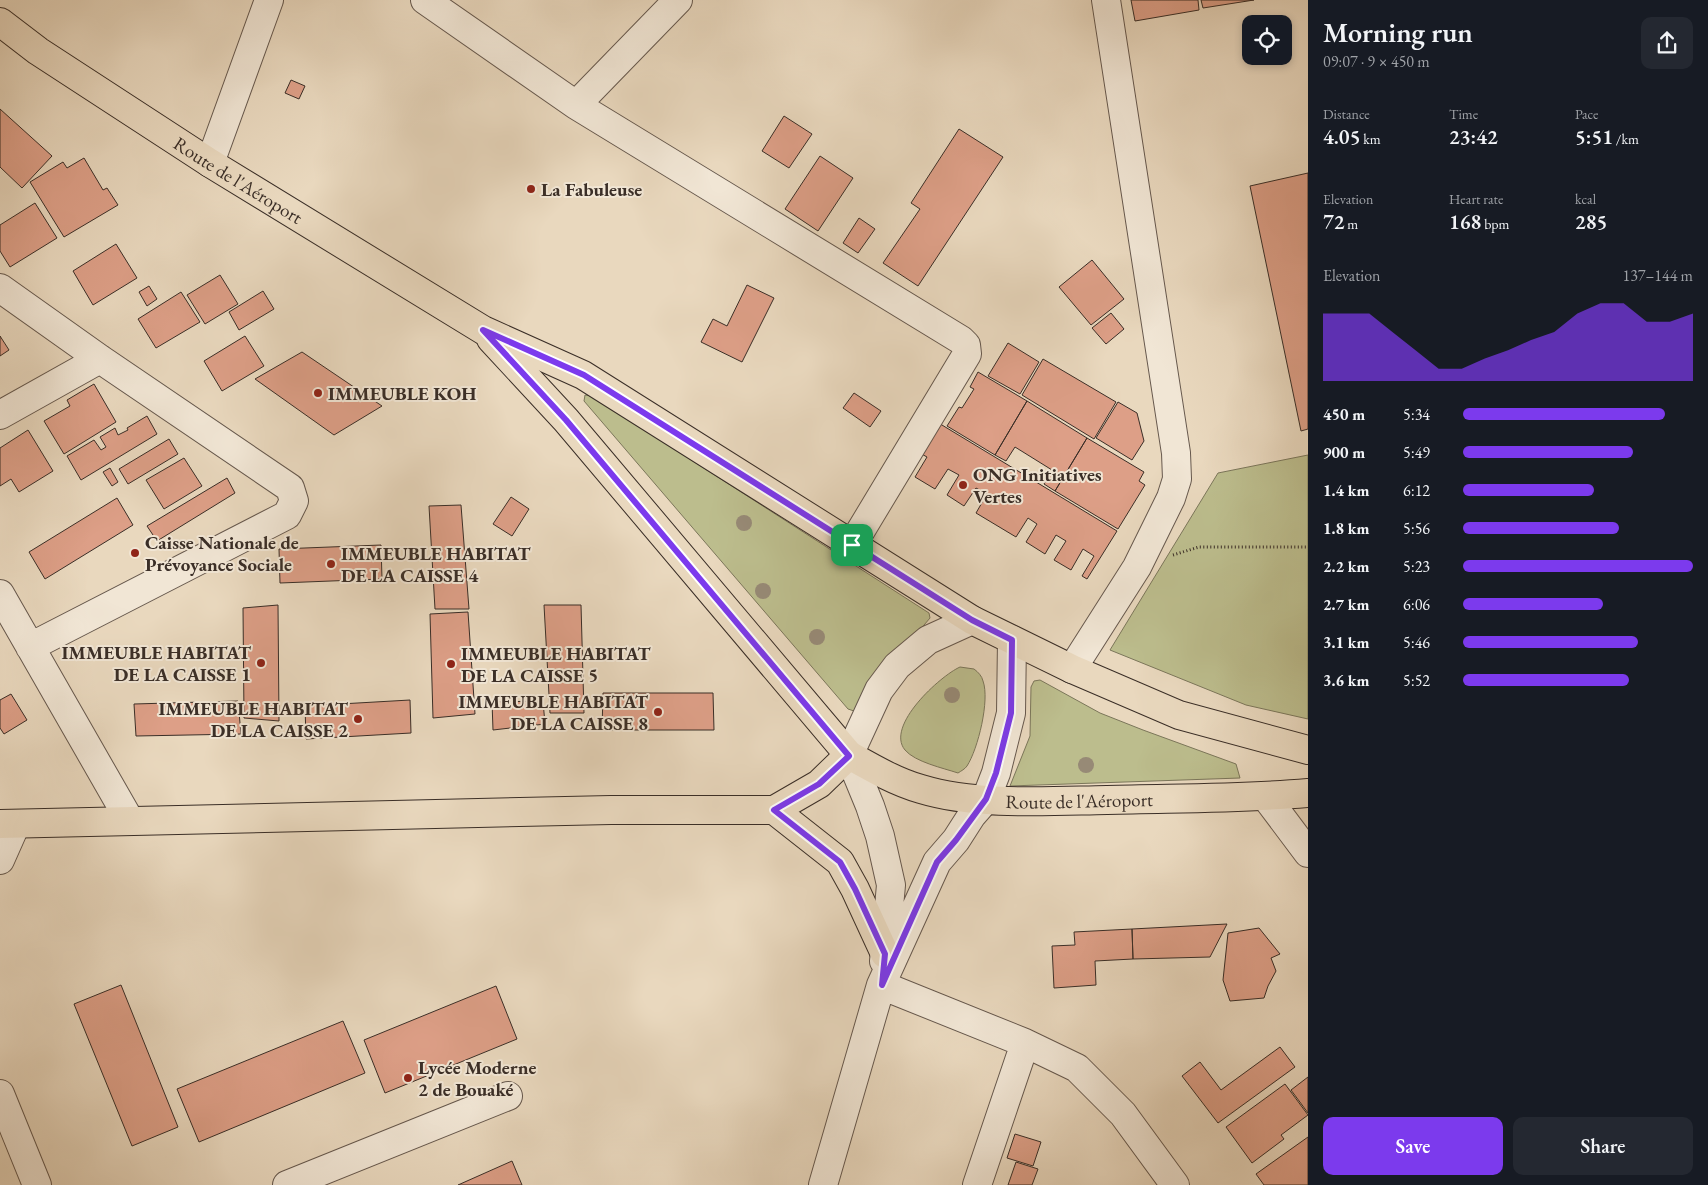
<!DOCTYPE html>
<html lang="en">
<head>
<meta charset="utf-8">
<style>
	:root { --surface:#171b24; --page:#242831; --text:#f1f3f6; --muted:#9ea1a6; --accent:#7c3aed }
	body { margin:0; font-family:"EB Garamond",serif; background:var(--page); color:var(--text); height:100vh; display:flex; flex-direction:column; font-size:19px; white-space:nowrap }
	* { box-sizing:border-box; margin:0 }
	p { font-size:16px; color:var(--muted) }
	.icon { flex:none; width:28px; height:28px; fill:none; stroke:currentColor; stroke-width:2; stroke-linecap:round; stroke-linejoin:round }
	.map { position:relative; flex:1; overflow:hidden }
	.side { display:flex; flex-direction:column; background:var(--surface); width:400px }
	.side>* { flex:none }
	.controls { position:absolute; left:1242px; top:15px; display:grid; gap:10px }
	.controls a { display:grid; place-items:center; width:50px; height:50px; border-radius:10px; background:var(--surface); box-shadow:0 2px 8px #0003; font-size:25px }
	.pin { position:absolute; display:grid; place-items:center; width:42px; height:42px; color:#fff; margin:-21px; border-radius:10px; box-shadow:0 2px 8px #0006 }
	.round { display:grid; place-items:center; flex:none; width:52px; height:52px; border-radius:10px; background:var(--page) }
	.overview { display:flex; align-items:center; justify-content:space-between; height:85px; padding:0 15px }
	h1 { font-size:28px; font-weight:600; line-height:38px }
	.stats { display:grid; grid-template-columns:repeat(3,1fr); gap:8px; height:85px; padding:5px 15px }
	.stats div { display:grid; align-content:center }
	.stats b { font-size:21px; font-weight:600 }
	.stats small { font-size:14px; font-weight:400 }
	.stats p { font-size:14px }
	.chart { height:140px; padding:10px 15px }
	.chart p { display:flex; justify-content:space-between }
	.chart svg { width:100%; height:90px; margin-top:5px; fill:var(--accent); opacity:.7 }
	.button { display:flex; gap:10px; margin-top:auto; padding:10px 15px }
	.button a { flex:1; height:58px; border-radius:10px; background:var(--accent); color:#fff; font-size:20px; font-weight:600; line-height:58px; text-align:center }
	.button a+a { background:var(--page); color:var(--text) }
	ul { padding:0 15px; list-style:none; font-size:16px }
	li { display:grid; grid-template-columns:80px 60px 1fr; align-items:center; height:38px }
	li i { height:12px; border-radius:6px; background:var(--accent) }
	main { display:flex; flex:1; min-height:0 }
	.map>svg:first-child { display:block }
	.green { fill:#bcbd8d; stroke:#7b765a }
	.building { fill:#dd9f87; stroke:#3a2e27 }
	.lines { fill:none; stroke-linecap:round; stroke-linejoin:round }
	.minor-casing { stroke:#66584d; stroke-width:30 }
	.major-casing { stroke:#3a2e27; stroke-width:30 }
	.path { stroke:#3a2e27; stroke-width:3; stroke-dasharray:1 2.5; stroke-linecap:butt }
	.minor { stroke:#f1e6d5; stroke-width:28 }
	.major { stroke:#e9d8be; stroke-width:28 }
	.tree { fill:#978a76 }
	.route-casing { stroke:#fff; stroke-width:10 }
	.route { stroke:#7c3aed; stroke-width:6 }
	.poi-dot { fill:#8f2418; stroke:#f1e6d5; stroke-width:2 }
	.labels { text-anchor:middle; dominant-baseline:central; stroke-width:4; stroke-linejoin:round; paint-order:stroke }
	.street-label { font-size:19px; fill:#3a2e27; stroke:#f1e6d5 }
	.poi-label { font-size:19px; font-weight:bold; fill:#3a2e27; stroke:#f1e6d5; text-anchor:start }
</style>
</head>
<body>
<main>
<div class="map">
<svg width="1308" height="1185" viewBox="0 0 1308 1185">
	<rect width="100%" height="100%" fill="#e9d8be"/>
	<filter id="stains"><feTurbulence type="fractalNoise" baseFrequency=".004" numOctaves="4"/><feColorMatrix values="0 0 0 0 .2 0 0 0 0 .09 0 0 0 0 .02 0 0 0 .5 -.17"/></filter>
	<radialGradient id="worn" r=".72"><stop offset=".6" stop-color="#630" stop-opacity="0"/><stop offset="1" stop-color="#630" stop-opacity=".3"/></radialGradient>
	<path class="green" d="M585,395L592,396L929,613L930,618L890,665L857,712L848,709L584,401Z
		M1308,455V719L1246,705L1110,650L1218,473Z
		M960,667L974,669C978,672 982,676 983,681C990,700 978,749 967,766C965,769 961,771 958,773C943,768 915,762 905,750C885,726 940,676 960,667Z
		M1040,680L1100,713L1143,730L1236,764L1240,778L1010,786L1030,736L1031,687L1034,681Z"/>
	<path class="building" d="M1131,0H1198L1199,10L1135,21Z
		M1201,0H1254L1203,8Z
		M291,80L305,86L299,99L285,93Z
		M0,109L52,156L22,188L0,167Z
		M784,116L812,134L789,168L762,151Z
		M959,129L1003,157L918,286L883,263L920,209L911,203Z
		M820,156L853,178L818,231L785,209Z
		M84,158L103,190L107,188L118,205L64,237L30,182L63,162L67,168Z
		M1308,173V429L1301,431L1250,186Z
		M35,203L57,238L10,267L0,251V225Z
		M859,218L875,229L858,253L843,243Z
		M116,244L137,278L93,305L73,271Z
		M1092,260L1124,299L1091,325L1059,287Z
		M220,275L238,304L205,324L187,295Z
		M747,285L774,298L742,362L701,342L713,319L727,326Z
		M149,286L157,299L147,306L139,292Z
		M263,291L274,309L239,330L229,312Z
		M181,292L200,322L156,348L138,319Z
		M1111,313L1124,329L1106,344L1092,328Z
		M0,336L9,350L0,356Z
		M245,336L264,366L222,391L204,361Z
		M1008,343L1039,362L1020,394L988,376Z
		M302,352L382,406L334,435L255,379Z
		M1043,359L1116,402L1094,439L1022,395Z
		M978,372L1027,401L995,455L947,426L959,407L962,408L974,389L970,387Z
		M94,384L116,422L64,454L44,421L70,406L67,400Z
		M854,393L881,411L870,427L843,408Z
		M1027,401L1087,438L1055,491L1044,484L1052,470L1015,447L1006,461L995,455Z
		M1118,402L1137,413L1144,441L1132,460L1096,438Z
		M147,416L157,434L81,480L67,456L94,440L101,450L106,447L100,437L115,428L118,435L128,430L127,428Z
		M937,422L1117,531L1087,579L1082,576L1094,556L1083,549L1071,570L1054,560L1066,541L1056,535L1045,554L1026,542L1037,524L1028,518L1016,537L976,513L987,494L976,488L964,506L947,495L959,475L948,469L935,489L915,477L927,457L918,452Z
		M28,430L53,471L19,492L11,479L0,486V448Z
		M1087,438L1144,472L1139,481L1145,485L1118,529L1055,491Z
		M169,439L178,454L128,484L119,469Z
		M184,458L202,486L164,509L146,480Z
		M110,468L118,482L112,486L103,472Z
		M227,478L235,493L157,541L147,526Z
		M511,497L529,509L512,536L493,524Z
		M117,498L133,525L45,579L29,552Z
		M461,505L469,609H435L429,506Z
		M381,545L382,579L280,583L279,549Z
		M278,605L279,721L244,718L243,608Z
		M544,605H581L584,713H550Z
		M468,612L475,714L433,718L430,614Z
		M603,693H713L714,730H602Z
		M11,694L27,720L4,734L0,728V700Z
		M410,700L411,733L306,739L305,706Z
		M238,701L241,734L136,736L134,704Z
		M543,701L545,724L493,730L492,702Z
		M1227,924L1210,957L1133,959L1132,929Z
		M1259,928L1280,954L1271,958L1276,971L1268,986L1264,998L1230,1001L1223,980L1228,933Z
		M1132,929L1133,959L1095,961L1096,985L1054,988L1052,946L1075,945L1074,932Z
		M121,985L178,1127L132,1146L74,1004Z
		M496,986L517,1039L385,1093L364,1040Z
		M343,1021L365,1073L199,1142L177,1089Z
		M1280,1047L1295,1067L1218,1123L1182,1076L1200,1062L1221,1090Z
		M1308,1077V1113L1291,1090Z
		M1285,1084L1308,1115L1281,1135L1284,1139L1252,1163L1226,1127Z
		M1015,1134L1041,1142L1033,1166L1007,1158Z
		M1308,1137V1185H1264L1256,1174Z
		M512,1161L522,1185H458Z
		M1016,1162L1038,1169L1032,1185H1008Z"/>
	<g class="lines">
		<defs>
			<path id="minor" d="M425,0L576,105L961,340L966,345L967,354L852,545
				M576,105L678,0
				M210,163L269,0
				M0,288L100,359L290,488L294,501L287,515L30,647
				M0,415L100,359
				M0,594L130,821
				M1072,669L1137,567L1171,498L1177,479L1176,453L1106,0
				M1266,797L1308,853
				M0,860L16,824
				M884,961L891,885L880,836L870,806L849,755L879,690L897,666L928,640L972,620
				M881,985L1025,1043L1077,1068L1123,1114L1175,1185
				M0,1094L37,1185
				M287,1185L508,1096
				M823,1185L881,985L937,862L956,840L972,815L986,799L996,773L1011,713L1012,640
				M977,1185L1025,1043"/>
			<g id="major">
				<path id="s1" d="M0,22L38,51L210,163L483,330L583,375L972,620L1072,669L1179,715L1308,750"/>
				<path id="s2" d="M491,339L566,420L849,755C872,768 896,782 921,789C977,806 1049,801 1107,800C1174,798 1241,799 1308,793"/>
				<path d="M774,810L840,862L855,889L885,954"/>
				<path d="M0,824L611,810H774L819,784L849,755"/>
			</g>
		</defs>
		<use href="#minor" class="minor-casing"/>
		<use href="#major" class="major-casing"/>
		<path class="path" d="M1173,555L1199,547H1308"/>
		<use href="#minor" class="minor"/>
		<use href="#major" class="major"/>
	</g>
	<g class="tree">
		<circle cx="744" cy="523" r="8"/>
		<circle cx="763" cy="591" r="8"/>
		<circle cx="817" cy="637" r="8"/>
		<circle cx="952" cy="695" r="8"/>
		<circle cx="1086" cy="765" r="8"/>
	</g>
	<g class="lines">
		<defs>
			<path id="route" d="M483,330L584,375L972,620L1012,640L1011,713L996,773L986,799L956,840L937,862L882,985L885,954L855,889L840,862L774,810L819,784L849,756L566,420Z"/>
		</defs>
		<use href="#route" class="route-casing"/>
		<use href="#route" class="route"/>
	</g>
	<g class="poi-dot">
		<circle cx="531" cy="189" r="5"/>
		<circle cx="318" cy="393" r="5"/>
		<circle cx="963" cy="485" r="5"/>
		<circle cx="135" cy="553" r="5"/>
		<circle cx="331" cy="564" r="5"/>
		<circle cx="261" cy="663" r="5"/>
		<circle cx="451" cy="664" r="5"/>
		<circle cx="658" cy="712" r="5"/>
		<circle cx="358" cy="719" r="5"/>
		<circle cx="408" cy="1078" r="5"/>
	</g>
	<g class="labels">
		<g class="street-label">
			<text stroke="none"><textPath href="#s1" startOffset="286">Route de l'Aéroport</textPath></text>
			<text stroke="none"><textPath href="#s2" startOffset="788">Route de l'Aéroport</textPath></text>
		</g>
		<g class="poi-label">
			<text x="541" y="189">La Fabuleuse</text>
			<text x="328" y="393">IMMEUBLE KOH</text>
			<text x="973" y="474">ONG Initiatives<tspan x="973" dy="22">Vertes</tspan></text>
			<text x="145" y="542">Caisse Nationale de<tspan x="145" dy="22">Prévoyance Sociale</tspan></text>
			<text x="341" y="553">IMMEUBLE HABITAT<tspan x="341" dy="22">DE LA CAISSE 4</tspan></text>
			<text x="251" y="652" text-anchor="end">IMMEUBLE HABITAT<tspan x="251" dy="22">DE LA CAISSE 1</tspan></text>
			<text x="461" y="653">IMMEUBLE HABITAT<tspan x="461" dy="22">DE LA CAISSE 5</tspan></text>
			<text x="648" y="701" text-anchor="end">IMMEUBLE HABITAT<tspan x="648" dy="22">DE LA CAISSE 8</tspan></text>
			<text x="348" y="708" text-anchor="end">IMMEUBLE HABITAT<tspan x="348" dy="22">DE LA CAISSE 2</tspan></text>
			<text x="418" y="1067">Lycée Moderne<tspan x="418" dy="22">2 de Bouaké</tspan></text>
		</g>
	</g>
	<rect width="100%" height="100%" filter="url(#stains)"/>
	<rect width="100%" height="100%" fill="url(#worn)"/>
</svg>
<div class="controls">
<a><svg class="icon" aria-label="locate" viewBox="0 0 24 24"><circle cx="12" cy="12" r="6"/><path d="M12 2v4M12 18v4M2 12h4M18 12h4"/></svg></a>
</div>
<div class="pin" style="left:852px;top:545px;background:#1e9e55"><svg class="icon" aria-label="arrive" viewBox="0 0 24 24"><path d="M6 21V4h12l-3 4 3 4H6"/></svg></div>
</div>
<section class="side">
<div class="overview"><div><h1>Morning run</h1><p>09:07 · 9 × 450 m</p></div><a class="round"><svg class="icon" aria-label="share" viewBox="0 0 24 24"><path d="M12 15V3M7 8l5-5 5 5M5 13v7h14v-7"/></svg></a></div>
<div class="stats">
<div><p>Distance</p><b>4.05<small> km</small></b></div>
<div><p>Time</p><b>23:42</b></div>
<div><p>Pace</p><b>5:51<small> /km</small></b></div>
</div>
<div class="stats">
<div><p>Elevation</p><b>72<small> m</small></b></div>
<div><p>Heart rate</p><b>168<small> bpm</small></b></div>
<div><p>kcal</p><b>285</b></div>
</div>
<div class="chart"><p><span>Elevation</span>137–144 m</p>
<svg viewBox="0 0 160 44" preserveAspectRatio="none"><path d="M0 44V11L10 11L20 11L30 20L40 29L50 38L60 38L70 33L80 29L90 24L100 20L110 11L120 6L130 6L140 15L150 15L160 11V44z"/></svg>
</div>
<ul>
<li><b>450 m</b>5:34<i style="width:88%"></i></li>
<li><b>900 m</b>5:49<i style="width:74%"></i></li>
<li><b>1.4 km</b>6:12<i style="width:57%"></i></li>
<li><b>1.8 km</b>5:56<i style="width:68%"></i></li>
<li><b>2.2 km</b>5:23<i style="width:100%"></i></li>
<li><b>2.7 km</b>6:06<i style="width:61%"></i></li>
<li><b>3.1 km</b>5:46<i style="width:76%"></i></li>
<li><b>3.6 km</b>5:52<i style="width:72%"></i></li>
</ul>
<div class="button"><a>Save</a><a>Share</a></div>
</section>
</main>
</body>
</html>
